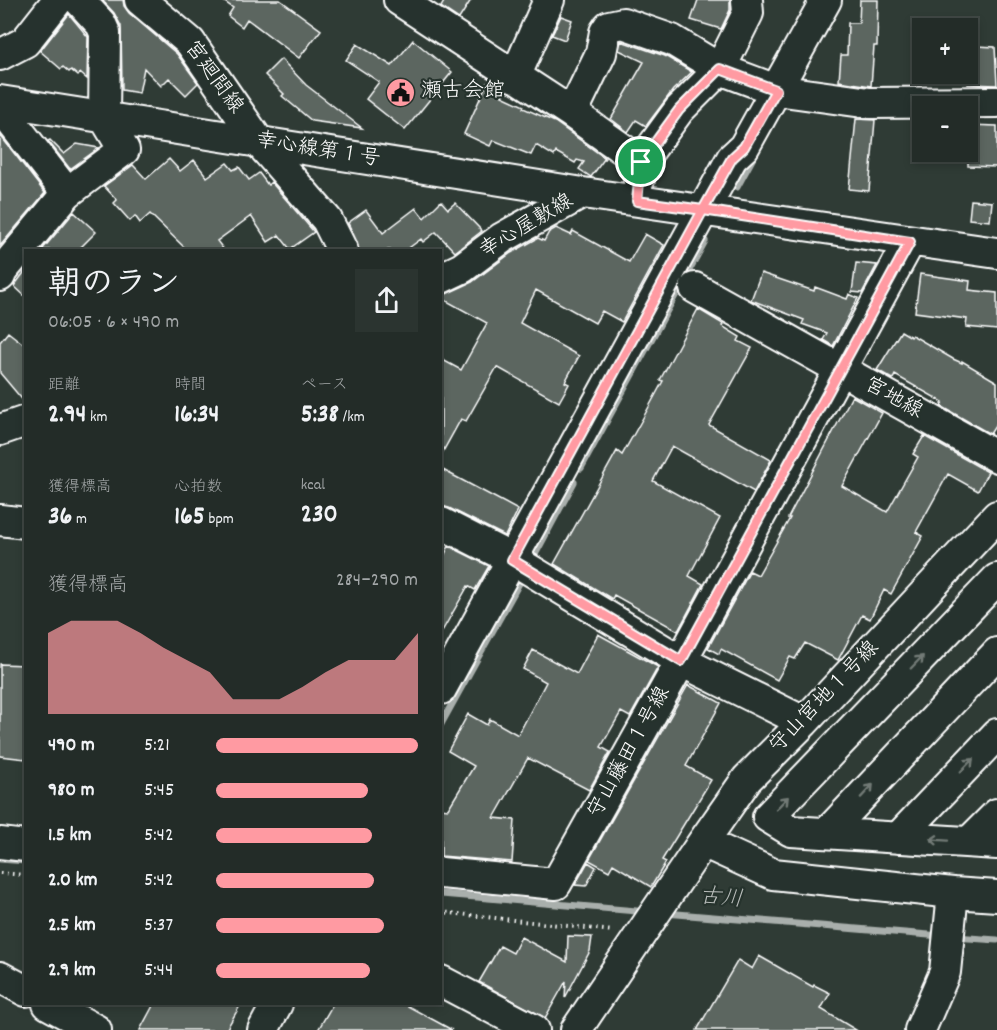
<!DOCTYPE html>
<html lang="ja">
<head>
<meta charset="utf-8">
<style>
	:root { --surface:#232c28; --page:#2b3430; --text:#f1f3f6; --muted:#a3a7a8; --line:#404845; --accent:#ff9aa2 }
	body { margin:0; font-family:Dekko,"Klee One",sans-serif; background:var(--page); color:var(--text); height:100vh; display:flex; flex-direction:column; font-size:22px; white-space:nowrap }
	* { box-sizing:border-box; margin:0 }
	p { font-size:20px; color:var(--muted) }
	.icon { flex:none; width:33px; height:33px; fill:none; stroke:currentColor; stroke-width:2; stroke-linecap:round; stroke-linejoin:round }
	.map { position:relative; flex:1; overflow:hidden }
	.side { position:absolute; left:24px; top:249px; width:418px; height:756px; display:flex; flex-direction:column; background:var(--surface); border-radius:0px; box-shadow:0 3px 9px #0003,0 0 0 2px var(--line) }
	.side>* { flex:none }
	.fabs { position:absolute; left:912px; top:18px; display:grid; gap:12px }
	.fabs a { display:grid; place-items:center; width:66px; height:66px; border-radius:0px; background:var(--surface); box-shadow:0 3px 9px #0003,0 0 0 2px var(--line); font-size:30px }
	.pin { position:absolute; display:grid; place-items:center; width:51px; height:51px; color:#fff; margin:-26px; border:3px solid #fff; border-radius:50%; box-shadow:0 2px 6px #0007 }
	.round { display:grid; place-items:center; flex:none; width:63px; height:63px; border-radius:0px; background:var(--page) }
	.summary { display:flex; align-items:center; justify-content:space-between; height:102px; padding:0 24px }
	h1 { font-size:33px; font-weight:700; line-height:45px }
	.metrics { display:grid; grid-template-columns:repeat(3,1fr); gap:9px; height:102px; padding:6px 24px }
	.metrics div { display:grid; align-content:center }
	.metrics b { font-size:26px; font-weight:700 }
	.metrics small { font-size:16px; font-weight:400 }
	.metrics p { font-size:16px }
	.chart { height:168px; padding:12px 24px }
	.chart p { display:flex; justify-content:space-between }
	.chart svg { width:100%; height:108px; margin-top:6px; fill:var(--accent); opacity:.7 }
	ul { padding:0 24px; list-style:none; font-size:20px }
	li { display:grid; grid-template-columns:96px 72px 1fr; align-items:center; height:45px }
	li i { height:15px; border-radius:8px; background:var(--accent) }
	.map>svg:first-child { display:block }
	.lines { fill:none; stroke-linecap:round; stroke-linejoin:round }
	.stream { stroke:#a9afac; stroke-width:7 }
	.building { fill:#5b6661; stroke:#fff; stroke-width:1.5 }
	.minor-casing { stroke:#fff; stroke-width:34 }
	.path { stroke:#fff; stroke-width:4; stroke-dasharray:1.5 4.5; stroke-linecap:butt }
	.minor { stroke:#26332d; stroke-width:30 }
	.oneway { stroke:#727a76 }
	.route-casing { stroke:#fff; stroke-width:12 }
	.route { stroke:#ff9aa2; stroke-width:8 }
	.labels { text-anchor:middle; dominant-baseline:central; stroke-width:4.5; stroke-linejoin:round; paint-order:stroke }
	.street-label { font-size:21px; fill:#fff; stroke:#26332d }
	.poi-label { font-size:21px; fill:#fff; stroke:#26332d; text-anchor:start }
	.water-label { font-size:22px; font-style:italic; fill:#b8bcba; stroke:#26332d }
</style>
</head>
<body>
<div class="map">
<svg width="997" height="1030" viewBox="0 0 997 1030">
	<rect width="100%" height="100%" fill="#2f3b35"/>
	<filter id="ink" filterUnits="userSpaceOnUse"><feTurbulence type="fractalNoise" baseFrequency=".0167" numOctaves="2"/><feDisplacementMap in="SourceGraphic" scale="12" xChannelSelector="R" yChannelSelector="G"/><feConvolveMatrix kernelMatrix="1 2 1 2 8 2 1 2 1" color-interpolation-filters="sRGB"/></filter>
	<g filter="url(#ink)">
		<g class="lines">
			<path class="stream" d="M737,187L755,154
				M581,468L705,241
				M531,562L574,482
				M441,724L523,576
				M0,859L26,861
				M441,894L648,912
				M665,913L941,936
				M955,937L997,940"/>
		</g>
		<path class="building" d="M102,0H123L124,6L129,13L177,54L198,83L186,95L169,78L161,86L144,68L139,93L122,90L121,26L114,13Z
			M222,0H280L321,30L299,58L247,19L242,27L228,16L233,8Z
			M445,0H471L459,19L441,7Z
			M698,0H730V10L721,29L691,20Z
			M860,0H878L877,46H874L871,86L839,81L841,55H847L848,23H859Z
			M69,14L88,37L87,79L80,73L78,76L71,70L69,72L63,67L61,69L40,51Z
			M561,16L572,20L565,40L552,35Z
			M413,40L452,72L405,130L366,99L379,82L346,60L357,44L392,66Z
			M621,41L665,56L692,72L673,90L646,126L636,120L628,132L611,119L644,62L619,50Z
			M976,46L995,47L997,85L968,84V49H976Z
			M281,59L306,85L362,128L312,121L282,96L284,94L265,75Z
			M487,83L505,91L502,96L524,106L523,108L555,122L605,158L591,177L579,169L584,162L577,160L575,163L556,152L554,156L536,145L531,155L493,140L490,146L464,134Z
			M856,119L875,120L869,191L849,189Z
			M968,125L997,126V167L968,166Z
			M0,135L45,193L0,246Z
			M50,140L64,154L77,144L99,148L70,169L48,141Z
			M169,159L180,171L194,160L207,177L227,163L233,170L239,167L249,180L259,173L268,185L271,182L314,232L290,249L279,235L268,242L251,216L217,241L224,250H187L150,214L140,223L135,216L130,221L114,203L117,200L104,186L133,165L146,179Z
			M971,200L992,202L990,221L969,219Z
			M441,201L448,209L455,203L482,231L455,252L436,232L423,242L421,239L406,250H359L357,242L348,223L366,210L383,233L416,208L424,218Z
			M74,212L96,232L78,250H42Z
			M556,228L571,235L573,231L629,262L645,234L664,245L622,322L602,311L595,323L536,290L520,323L579,356L565,382L569,384L559,402L497,367L466,421L461,419L441,455V359L461,370L487,323L443,299L446,294L472,282L511,253L538,238L544,241L549,232Z
			M856,263L877,265L862,293L852,292Z
			M26,270V297L14,286Z
			M761,273L814,291L815,287L847,299L849,294L858,298L833,346L823,340L827,333L802,324L804,320L751,300Z
			M920,274L970,281L969,290L997,293V330L966,327L967,319L915,312Z
			M698,309L723,324L722,326L740,337L738,341L752,348L709,425L771,460L754,492L672,446L653,481L720,518L689,576L703,584L678,631L614,595L612,599L554,564L617,451L622,455L644,416L663,381L660,380Z
			M901,331L911,337L912,335L953,359L962,363V361L997,382V423L990,434L941,406L943,402L895,375L893,379L877,370Z
			M8,332L26,346V404L0,373V342Z
			M852,396L882,413L842,486L887,512L918,457L913,454L924,436L988,472L978,491L948,474L916,532L923,536L891,594L884,590L870,619L862,615L838,660L805,643L795,659L790,657L777,680L721,649L719,654L708,648L750,571L758,575L790,518H788Z
			M441,469L518,510L505,536L449,508L441,506Z
			M449,546L489,566L475,590L468,586L441,633V562Z
			M598,634L658,667L630,717L621,712L601,747L610,752L589,790L528,758L494,818L515,820L512,862L441,856V808L448,809L474,766L448,751L468,714L487,725L490,719L518,735L546,682L523,669L533,650L577,674Z
			M0,664L26,665V759L0,756Z
			M688,685L721,703L686,766L711,780L662,860L666,862L651,887L613,864L609,871L589,860Z
			M588,862L596,867L586,886L575,885Z
			M568,936L592,937L590,951L565,998L566,981L545,1018L479,982L500,946L513,953L521,937L567,962Z
			M759,956L813,987L814,985L830,993L821,1009L856,1030H697L738,960L752,969Z
			M154,1004H241L226,1030H140Z
			M333,1004H404L452,1030H318Z"/>
		<g class="lines">
			<defs>
				<path id="minor" d="M140,0L190,42L259,142L327,220L342,250
					M399,0L572,113L641,162
					M0,55L25,42L58,0
					M515,77L549,0
					M0,101L583,193L997,253
					M0,107L67,193
					M572,113L601,53L605,32L609,26L623,23L672,40L720,69L776,90L870,103L997,102
					M639,180L641,162L679,110L720,69L748,13L747,0
					M0,276L2,271L67,193L124,150L104,117L105,33L101,24L79,0
					M441,278L462,268L502,238L583,193
					M695,288L997,457
					M0,430L26,421
					M0,520L26,523
					M441,523L512,559L681,661L804,722
					M997,579L768,817L791,831L997,844
					M441,689L732,158L744,147L826,0
					M827,833L997,653
					M898,838L997,734
					M703,842L773,874L953,893L945,972L920,1030
					M969,842L997,814
					M0,843L26,846
					M441,873L556,884L681,661L910,241
					M953,893L997,896
					M0,977L26,991
					M441,981L534,1030
					M48,1004L96,1030
					M263,1030L277,1004
					M576,1030L703,842L747,779L804,722L997,516"/>
			</defs>
			<use href="#minor" class="minor-casing"/>
			<path class="path" d="M0,873L26,875
				M441,912L613,931"/>
			<use href="#minor" class="minor"/>
		</g>
		<defs><path id="oneway-shaft" d="M-6 0H5M1.5-3L5.5 0L1.5 3" fill="none" stroke-width="1.6" stroke-linecap="round" stroke-linejoin="round" transform="scale(1.5)"/></defs>
		<g class="oneway">
			<use href="#oneway-shaft" transform="translate(917 662) rotate(-46)"/>
			<use href="#oneway-shaft" transform="translate(967 765) rotate(-46)"/>
			<use href="#oneway-shaft" transform="translate(867 791) rotate(-47)"/>
			<use href="#oneway-shaft" transform="translate(782 803) rotate(-46)"/>
			<use href="#oneway-shaft" transform="translate(939 840) rotate(-176)"/>
		</g>
	</g>
	<g class="lines" filter="url(#ink)">
		<defs>
			<path id="route" d="M641,162L637,201L703,210L512,560L681,661L910,242L703,210L732,158L744,147L776,90L720,69L679,110L641,162"/>
		</defs>
		<use href="#route" class="route-casing"/>
		<use href="#route" class="route"/>
	</g>
	<defs>
		<symbol id="civic-disc" viewBox="-11 -11 22 22"><circle r="9.5" fill="#ff9aa2" stroke="#26332d"/><path d="M-.6-6.5H3V-4.5H.6V-3L4-1V1h2V6H-6V1h2V-1L-.6-3ZM-1.2 2.5V6h2.4V2.5Z" fill="#111"/></symbol>
	</defs>
	<g fill-rule="evenodd">
		<use href="#civic-disc" x="384" y="76" width="33" height="33"/>
	</g>
	<g class="labels">
		<g class="street-label">
			<text transform="translate(213 78) rotate(54)">宮廻間線</text>
			<text transform="translate(318 151) rotate(9)">幸心線第１号</text>
			<text transform="translate(527 227) rotate(-31)">幸心屋敷線</text>
			<text transform="translate(893 399) rotate(29)">宮地線</text>
			<text transform="translate(825 698) rotate(-46)">守山宮地１号線</text>
			<text transform="translate(630 753) rotate(-61)">守山藤田１号線</text>
		</g>
		<g class="poi-label">
			<text x="421" y="92">瀬古会館</text>
		</g>
		<g class="water-label">
			<text transform="translate(721 899) rotate(5)">古川</text>
		</g>
	</g>
</svg>
<div class="fabs">
<a>+</a>
<a>−</a>
</div>
<div class="pin" style="left:641px;top:162px;background:#1e9e55"><svg class="icon" aria-label="arrive" viewBox="0 0 24 24"><path d="M6 21V4h12l-3 4 3 4H6"/></svg></div>
<section class="side">
<div class="summary"><div><h1>朝のラン</h1><p>06:05 · 6 × 490 m</p></div><a class="round"><svg class="icon" aria-label="share" viewBox="0 0 24 24"><path d="M12 15V3M7 8l5-5 5 5M5 13v7h14v-7"/></svg></a></div>
<div class="metrics">
<div><p>距離</p><b>2.94<small> km</small></b></div>
<div><p>時間</p><b>16:34</b></div>
<div><p>ペース</p><b>5:38<small> /km</small></b></div>
</div>
<div class="metrics">
<div><p>獲得標高</p><b>36<small> m</small></b></div>
<div><p>心拍数</p><b>165<small> bpm</small></b></div>
<div><p>kcal</p><b>230</b></div>
</div>
<div class="chart"><p><span>獲得標高</span>284–290 m</p>
<svg viewBox="0 0 160 44" preserveAspectRatio="none"><path d="M0 44V11L10 6L20 6L30 6L40 11L50 17L60 22L70 27L80 38L90 38L100 38L110 33L120 27L130 22L140 22L150 22L160 11V44z"/></svg>
</div>
<ul>
<li><b>490 m</b>5:21<i style="width:100%"></i></li>
<li><b>980 m</b>5:45<i style="width:75%"></i></li>
<li><b>1.5 km</b>5:42<i style="width:77%"></i></li>
<li><b>2.0 km</b>5:42<i style="width:78%"></i></li>
<li><b>2.5 km</b>5:37<i style="width:83%"></i></li>
<li><b>2.9 km</b>5:44<i style="width:76%"></i></li>
</ul>
</section>
</div>
</body>
</html>
